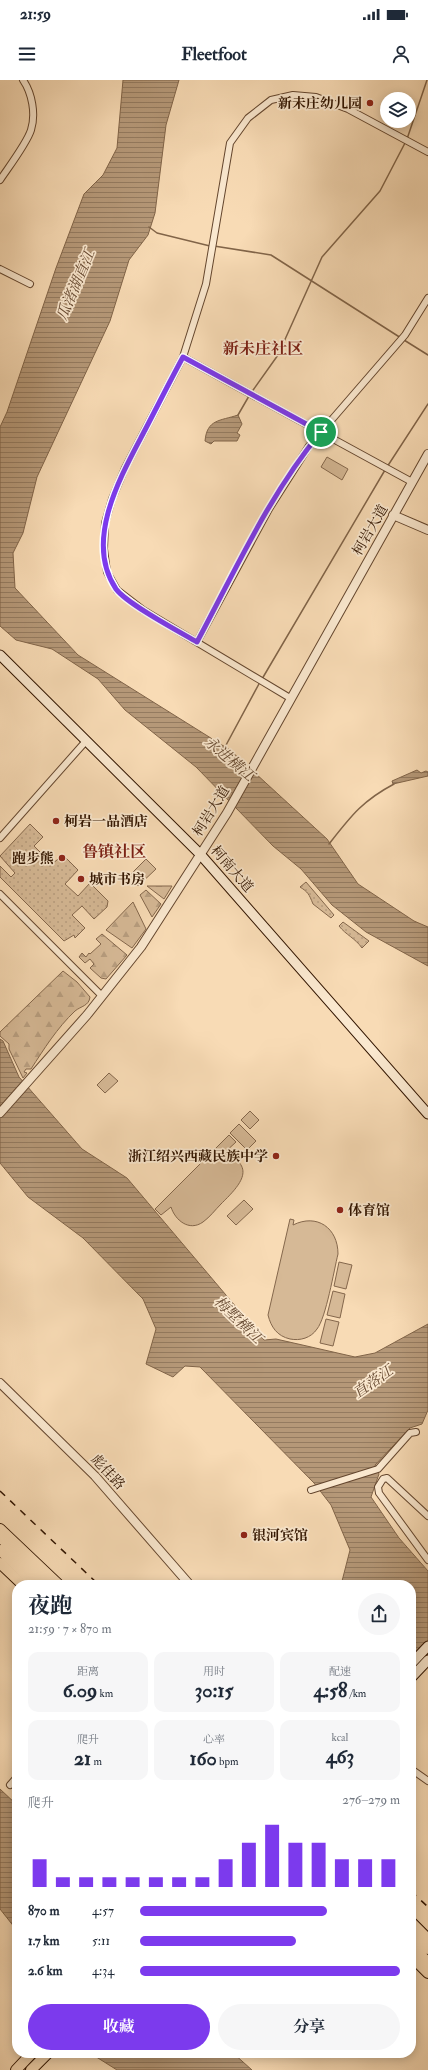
<!DOCTYPE html>
<html lang="zh">
<head>
<meta charset="utf-8">
<style>
	:root { --surface:#fff; --page:#f6f6f7; --text:#1f2937; --muted:#747a83; --accent:#7c3aed }
	body { margin:0; font-family:"IM FELL Double Pica","Noto Serif SC",serif; background:var(--page); color:var(--text); height:100vh; display:flex; flex-direction:column; font-size:15px; white-space:nowrap }
	* { box-sizing:border-box; margin:0 }
	p { font-size:13px; color:var(--muted) }
	.icon { flex:none; width:22px; height:22px; fill:none; stroke:currentColor; stroke-width:2; stroke-linecap:round; stroke-linejoin:round }
	.map { position:relative; flex:1; overflow:hidden }
	.sheet { position:absolute; left:12px; top:1500px; width:404px; height:478px; display:flex; flex-direction:column; background:var(--surface); border-radius:16px; box-shadow:0 2px 10px #0003 }
	.sheet>* { flex:none }
	.fabs { position:absolute; left:380px; top:12px; display:grid; gap:8px }
	.fabs a { display:grid; place-items:center; width:36px; height:36px; border-radius:50%; background:var(--surface); box-shadow:0 2px 10px #0003; font-size:20px }
	.pin { position:absolute; display:grid; place-items:center; width:34px; height:34px; color:#fff; margin:-17px; border:2px solid #fff; border-radius:50%; box-shadow:0 1px 4px #0007 }
	.round { display:grid; place-items:center; flex:none; width:42px; height:42px; border-radius:21px; background:var(--page) }
	.head { display:flex; align-items:center; justify-content:space-between; height:68px; padding:0 16px }
	h1 { font-size:22px; font-weight:700; line-height:30px }
	.stats { display:grid; grid-template-columns:repeat(3,1fr); gap:6px; height:68px; padding:4px 16px }
	.stats div { display:grid; align-content:center; border-radius:10px; background:var(--page); text-align:center }
	.stats b { font-size:20px; font-weight:700 }
	.stats small { font-size:11px; font-weight:400 }
	.stats p { font-size:11px }
	.chart { height:112px; padding:8px 16px }
	.chart p { display:flex; justify-content:space-between }
	.chart svg { width:100%; height:72px; margin-top:4px; stroke:var(--accent); stroke-width:6 }
	.cta { display:flex; gap:8px; margin-top:auto; padding:8px 16px }
	.cta a { flex:1; height:46px; border-radius:24px; background:var(--accent); color:#fff; font-size:16px; font-weight:700; line-height:46px; text-align:center }
	.cta a+a { background:var(--page); color:var(--text) }
	ul { padding:0 16px; list-style:none; font-size:13px }
	li { display:grid; grid-template-columns:64px 48px 1fr; align-items:center; height:30px }
	li i { height:10px; border-radius:5px; background:var(--accent) }
	.status { display:flex; justify-content:space-between; align-items:center; height:28px; padding:0 20px; background:var(--surface); direction:ltr }
	.status svg { height:11px; fill:currentColor }
	header { display:flex; justify-content:space-between; align-items:center; height:52px; padding:0 16px; background:var(--surface); font-size:18px; font-weight:700 }
	.map>svg:first-child { display:block }
	.grass { fill:url(#grass-dots); stroke:#84674c }
	.forest { fill:url(#forest-firs); stroke:#84674c }
	.garden { fill:#d6b996; stroke:#84674c }
	.water { fill:url(#water-rules); stroke:#816448 }
	.lines { fill:none; stroke-linecap:round; stroke-linejoin:round }
	.stream { stroke:#816448; stroke-width:1.5 }
	.minor-casing { stroke:#64462e; stroke-width:8 }
	.tertiary-casing { stroke:#64462e; stroke-width:10 }
	.secondary-casing { stroke:#321501; stroke-width:11 }
	.primary-casing { stroke:#321501; stroke-width:12 }
	.trunk-casing { stroke:#321501; stroke-width:12 }
	.minor { stroke:#fae8cf; stroke-width:6 }
	.tertiary { stroke:#fae8cf; stroke-width:8 }
	.secondary { stroke:#fae8cf; stroke-width:9 }
	.primary { stroke:#f8dbb5; stroke-width:10 }
	.trunk { stroke:#f8dbb5; stroke-width:10 }
	.rail { stroke:#321501; stroke-width:1.5; stroke-dasharray:7 7; stroke-linecap:butt }
	.route-casing { stroke:#fff; stroke-width:8 }
	.route { stroke:#7c3aed; stroke-width:5 }
	.poi-dot { fill:#8f2418; stroke:#fae8cf; stroke-width:1.5 }
	.labels { text-anchor:middle; dominant-baseline:central; stroke-width:3.5; stroke-linejoin:round; paint-order:stroke }
	.poi-label { font-size:14px; font-weight:bold; fill:#321501; stroke:#fae8cf; text-anchor:start }
	.street-label { font-size:14px; fill:#321501; stroke:#fae8cf }
	.water-label { font-size:15px; font-style:italic; fill:#664931; stroke:#fae8cf }
	.quarter-label { font-size:16px; font-weight:bold; fill:#7a1f14; stroke:#fae8cf }
</style>
</head>
<body>
<div class="status"><b>21:59</b><svg viewBox="0 0 49 12"><path d="M0 12V9h3v3zM5 12V6h3v6zM10 12V3h3v9zM15 12V0h3v12zM26 1h20v11H26zM47 4h2v5h-2z"/></svg></div>
<header><svg class="icon" aria-label="menu" viewBox="0 0 24 24"><path d="M4 6h16M4 12h16M4 18h16"/></svg>Fleetfoot<svg class="icon" aria-label="person" viewBox="0 0 24 24"><circle cx="12" cy="8" r="4"/><path d="M4 21q1-7 8-7t8 7"/></svg></header>
<div class="map">
<svg width="428" height="1990" viewBox="0 0 428 1990">
	<defs>
		<pattern id="grass-dots" width="8" height="8" patternUnits="userSpaceOnUse"><rect width="8" height="8" fill="#d6b996"/><path d="M2 2h.1M6 6h.1" fill="none" stroke="#b89e80" stroke-width="1.8" stroke-linecap="round"/></pattern>
		<pattern id="forest-firs" width="22" height="20" patternUnits="userSpaceOnUse"><rect width="22" height="20" fill="#d6b996"/><path d="M5 1l3.5 6h-7zM16 11l3.5 6h-7z" fill="#b89e80"/></pattern>
		<pattern id="water-rules" width="6" height="5" patternUnits="userSpaceOnUse"><rect width="6" height="5" fill="#b59878"/><path d="M0 2.5h6" fill="none" stroke="#947b60"/></pattern>
	</defs>
	<rect width="100%" height="100%" fill="#f8dbb5"/>
	<filter id="stains"><feTurbulence type="fractalNoise" baseFrequency=".005" numOctaves="4"/><feColorMatrix values="0 0 0 0 .2 0 0 0 0 .09 0 0 0 0 .02 0 0 0 .5 -.17"/></filter>
	<radialGradient id="worn" r=".72"><stop offset=".6" stop-color="#630" stop-opacity="0"/><stop offset="1" stop-color="#630" stop-opacity=".3"/></radialGradient>
	<path class="grass" d="M30,744L43,757L34,766L52,784L63,775L78,790L65,804L78,816L90,803L108,821L107,827L94,839L82,826L72,835L85,848L75,858L74,855L64,861L0,797V786L11,797L15,793L0,776Z
		M306,802L334,835L331,838L313,824C309,814 308,812 300,807Z
		M343,842L369,861L362,868C355,858 346,855 339,846Z"/>
	<path class="forest" d="M147,806H172L164,819Z
		M146,810L161,824L152,837L140,815Z
		M133,822L146,849L132,868L106,850Z
		M102,854L127,875L106,899L101,898L90,888L94,884L90,879L85,883L79,877L82,873L86,877L89,873L90,874L101,864L96,859Z
		M63,891L77,902L90,917C89,926 81,926 75,931C57,948 44,969 31,989H26L24,992L27,993L23,998L9,969V964L0,956V952Z"/>
	<path class="garden" d="M327,377L348,389L342,400L321,387Z
		M146,779L156,789L138,806L129,796Z
		M109,993L118,1001L105,1013L97,1005Z
		M250,1031L259,1040L250,1049L241,1040Z
		M239,1044L256,1061L247,1070L230,1053Z
		M229,1055L236,1062L224,1073C259,1087 238,1107 221,1124C215,1130 210,1137 203,1142C189,1152 175,1140 171,1127L161,1135L155,1129Z
		M244,1120L253,1129L236,1145L227,1136Z
		M290,1139L294,1140L293,1145C317,1133 338,1148 338,1174C334,1190 326,1238 317,1249C311,1258 300,1261 290,1259C277,1256 271,1247 268,1235Z
		M339,1182L352,1185L346,1209L334,1206Z
		M333,1211L345,1214L340,1238L327,1235Z
		M326,1239L339,1242L333,1266L320,1263Z"/>
	<path class="water" d="M123,0H179L166,45L155,133L148,155L129,180L110,241L37,397L23,453L13,473L15,508L78,575L230,670L327,759L358,804L414,841L428,847V886L366,852L332,825L301,789L273,766L196,687L125,630L98,599L52,569L16,560L0,546V347L7,332L56,188L84,114L103,95L117,68Z
		M238,335L242,344L237,353L240,355L237,361H214L211,364L205,361C207,339 220,341 238,335Z
		M417,690L421,693L426,691L428,692V696L393,704L392,701Z
		M0,959L3,961L19,997L82,1069L127,1098L264,1260L276,1259L355,1277L375,1273L428,1244V1330L422,1344L410,1348L375,1385L379,1394L371,1417L399,1458L428,1491V1582L411,1570V1505H341L350,1470L331,1425L314,1403L200,1287L185,1286L173,1297L146,1284L156,1249L143,1219L83,1158L28,1117L0,1083Z
		M0,1709L17,1725V1853L15,1848L0,1829Z
		M90,1973H233L252,1990H117Z"/>
	<g class="lines">
		<path class="stream" d="M407,59L427,0
			M149,147L157,153L210,166
			M214,166L271,175L401,258
			M404,260L428,275
			M251,313L278,275L322,177L380,111L405,63
			M238,335L249,316
			M387,387L428,324
			M262,599L385,390
			M225,667L260,602
			M329,764C351,736 362,721 394,704"/>
		<defs>
			<path id="minor" d="M0,100C8,88 27,63 31,50C36,34 32,13 23,0
				M0,189L30,204
				M183,277L412,402
				M197,562L269,429L309,366L405,255L428,218
				M290,618L143,530L117,510L107,492L104,469L105,443L112,419L125,388L183,277L206,204L230,63L248,38L271,20L293,15L316,17L348,29L428,72
				M0,758L86,661
				M0,814L102,916
				M311,1410L378,1389L410,1353L416,1352
				M428,1436L387,1398L383,1399L378,1407L379,1413L428,1480
				M411,1689L428,1701
				M10,1705L17,1697"/>
			<path id="tertiary" d="M393,435L428,450
				M0,1033L87,935L141,867L227,733L428,374
				M0,1303L95,1396L190,1505"/>
			<path id="secondary" d="M0,575L200,774L428,1034
				M411,1584L428,1566
				M411,1598L428,1580"/>
			<path id="primary" d="M0,1449L59,1505
				M0,1483L23,1505
				M411,1842L428,1859
				M411,1876L428,1893
				M16,1990L32,1973
				M31,1990L48,1973"/>
			<path id="trunk" d="M0,1457L50,1505
				M0,1470L36,1505
				M411,1852L428,1869
				M411,1866L428,1882"/>
		</defs>
		<use href="#minor" class="minor-casing"/>
		<use href="#tertiary" class="tertiary-casing"/>
		<use href="#secondary" class="secondary-casing"/>
		<use href="#primary" class="primary-casing"/>
		<use href="#trunk" class="trunk-casing"/>
		<use href="#minor" class="minor"/>
		<use href="#tertiary" class="tertiary"/>
		<use href="#secondary" class="secondary"/>
		<use href="#primary" class="primary"/>
		<use href="#trunk" class="trunk"/>
		<path class="rail" d="M0,1411L99,1505
			M411,1811L428,1827"/>
	</g>
	<g class="lines">
		<defs>
			<path id="route" d="M183,277L321,352C270,413 234,493 197,562C178,551 127,524 116,509C83,460 122,394 145,350C158,325 170,301 183,277Z"/>
		</defs>
		<use href="#route" class="route-casing"/>
		<use href="#route" class="route"/>
	</g>
	<g class="poi-dot">
		<circle cx="370" cy="23" r="4"/>
		<circle cx="56" cy="741" r="4"/>
		<circle cx="62" cy="778" r="4"/>
		<circle cx="81" cy="799" r="4"/>
		<circle cx="276" cy="1076" r="4"/>
		<circle cx="340" cy="1130" r="4"/>
		<circle cx="244" cy="1455" r="4"/>
	</g>
	<g class="labels">
		<g class="poi-label">
			<text x="362" y="23" text-anchor="end">新未庄幼儿园</text>
			<text x="64" y="741">柯岩一品酒店</text>
			<text x="54" y="778" text-anchor="end">跑步熊</text>
			<text x="89" y="799">城市书房</text>
			<text x="268" y="1076" text-anchor="end">浙江绍兴西藏民族中学</text>
			<text x="348" y="1130">体育馆</text>
			<text x="252" y="1455">银河宾馆</text>
		</g>
		<g class="street-label">
			<text transform="translate(370 450) rotate(-60)">柯岩大道</text>
			<text transform="translate(211 731) rotate(-58)">柯岩大道</text>
			<text transform="translate(232 789) rotate(49)">柯南大道</text>
			<text transform="translate(108 1392) rotate(47)">彪佳路</text>
		</g>
		<g class="water-label">
			<text transform="translate(76 205) rotate(-67)">瓜渚湖直江</text>
			<text transform="translate(229 679) rotate(40)">永进横江</text>
			<text transform="translate(238 1240) rotate(44)">梅墅横江</text>
			<text transform="translate(373 1302) rotate(-35)">直落江</text>
		</g>
		<g class="quarter-label">
			<text x="263" y="269">新未庄社区</text>
			<text x="114" y="772">鲁镇社区</text>
		</g>
	</g>
	<rect width="100%" height="100%" filter="url(#stains)"/>
	<rect width="100%" height="100%" fill="url(#worn)"/>
</svg>
<div class="fabs">
<a><svg class="icon" aria-label="layers" viewBox="0 0 24 24"><path d="M12 4l9 5-9 5-9-5zM3 14l9 5 9-5"/></svg></a>
</div>
<div class="pin" style="left:321px;top:352px;background:#1e9e55"><svg class="icon" aria-label="arrive" viewBox="0 0 24 24"><path d="M6 21V4h12l-3 4 3 4H6"/></svg></div>
<section class="sheet">
<div class="head"><div><h1>夜跑</h1><p>21:59 · 7 × 870 m</p></div><a class="round"><svg class="icon" aria-label="share" viewBox="0 0 24 24"><path d="M12 15V3M7 8l5-5 5 5M5 13v7h14v-7"/></svg></a></div>
<div class="stats">
<div><p>距离</p><b>6.09<small> km</small></b></div>
<div><p>用时</p><b>30:15</b></div>
<div><p>配速</p><b>4:58<small> /km</small></b></div>
</div>
<div class="stats">
<div><p>爬升</p><b>21<small> m</small></b></div>
<div><p>心率</p><b>160<small> bpm</small></b></div>
<div><p>kcal</p><b>463</b></div>
</div>
<div class="chart"><p><span>爬升</span>276–279 m</p>
<svg viewBox="0 0 160 44" preserveAspectRatio="none"><path d="M5 44V27M15 44V38M25 44V38M35 44V38M45 44V38M55 44V38M65 44V38M75 44V38M85 44V27M95 44V17M105 44V6M115 44V17M125 44V17M135 44V27M145 44V27M155 44V27"/></svg>
</div>
<ul>
<li><b>870 m</b>4:57<i style="width:72%"></i></li>
<li><b>1.7 km</b>5:11<i style="width:60%"></i></li>
<li><b>2.6 km</b>4:34<i style="width:100%"></i></li>
</ul>
<div class="cta"><a>收藏</a><a>分享</a></div>
</section>
</div>
</body>
</html>
